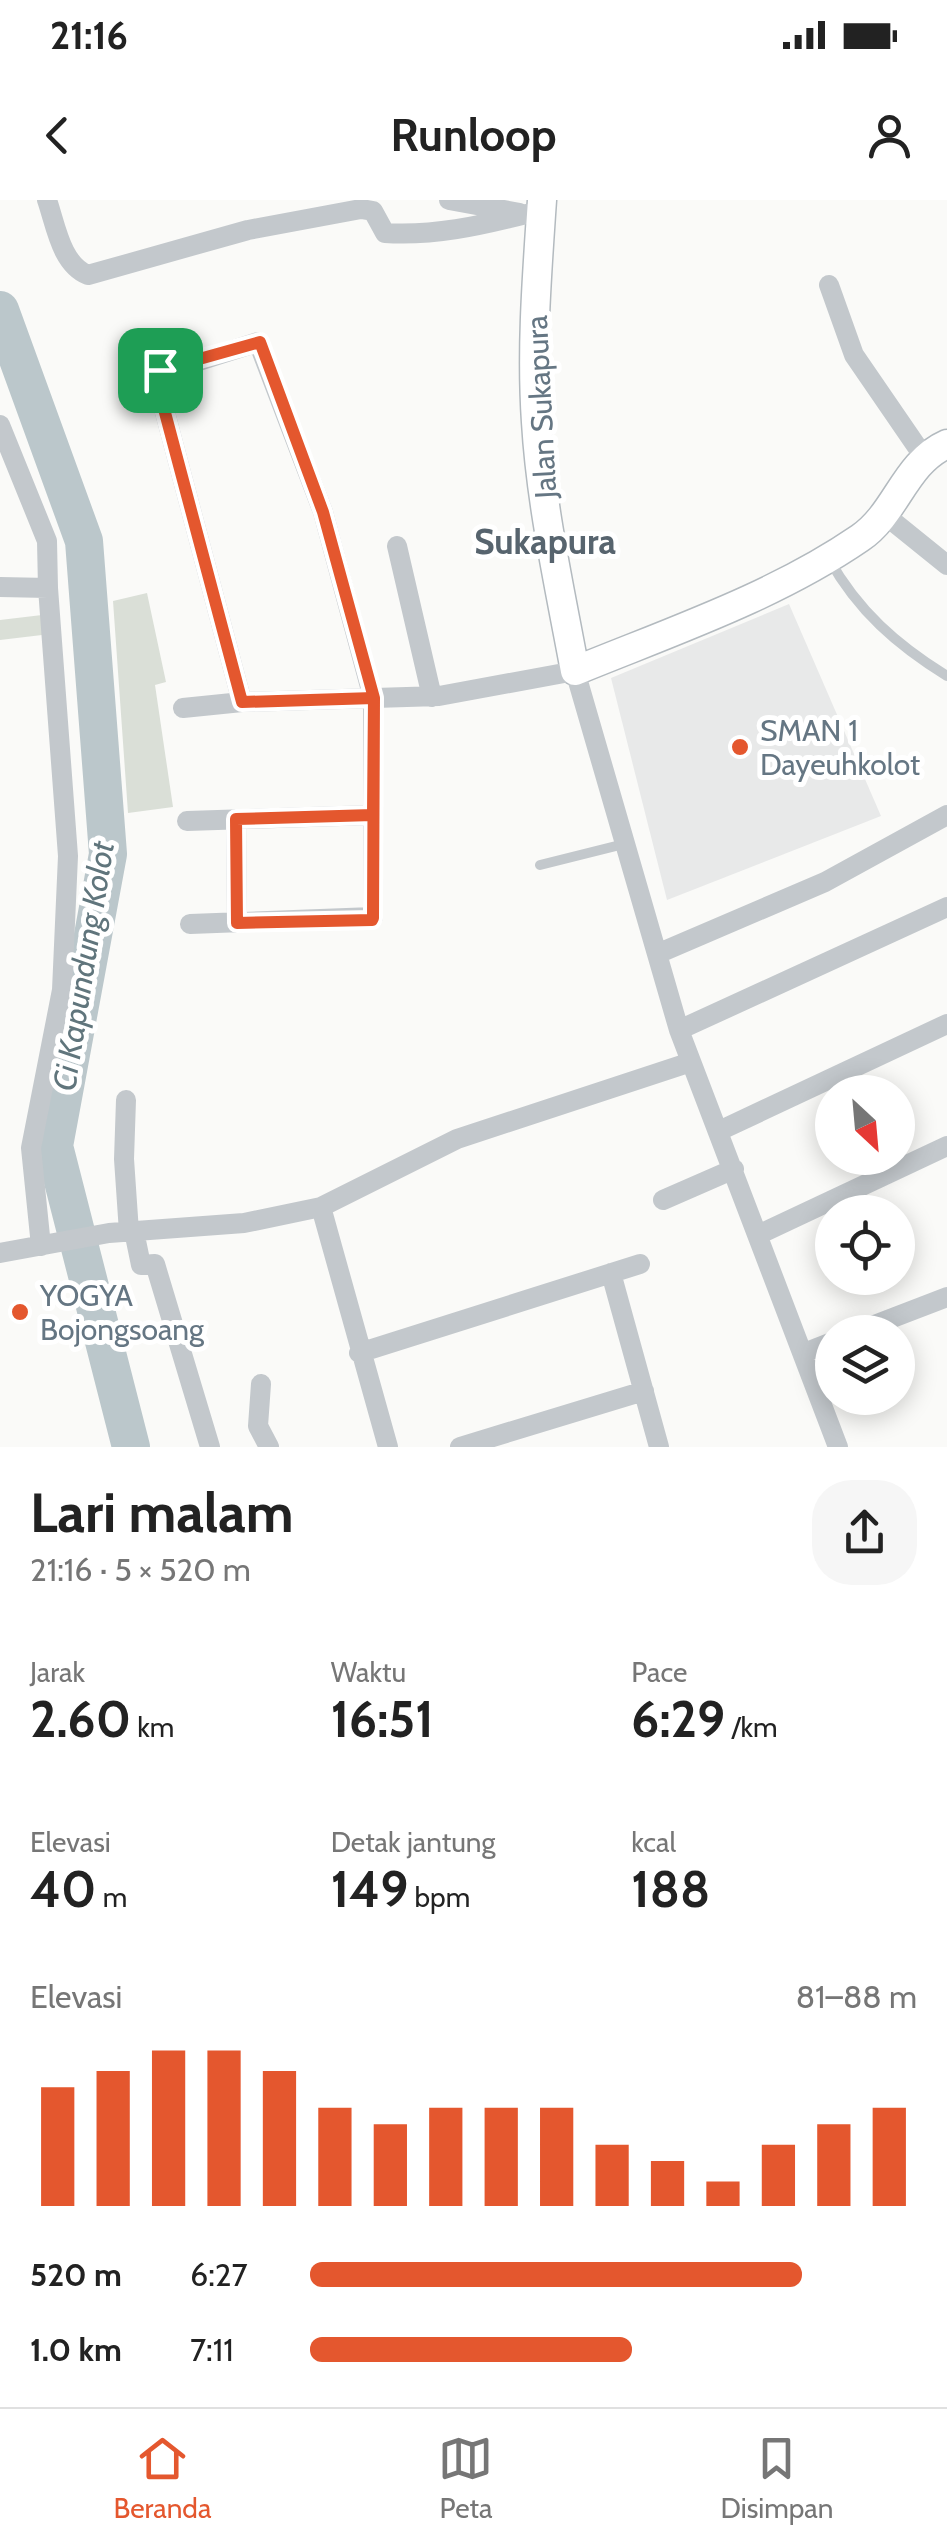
<!DOCTYPE html>
<html lang="id">
<head>
<meta charset="utf-8">
<style>
	:root { --surface:#fff; --page:#f6f6f6; --text:#222; --muted:#767676; --line:#e0e0e0; --accent:#e4572e }
	body { margin:0; font-family:Cabin,sans-serif; background:var(--page); color:var(--text); height:100vh; display:flex; flex-direction:column; font-size:38px; white-space:nowrap }
	* { box-sizing:border-box; margin:0 }
	p { font-size:32px; color:var(--muted) }
	.icon { flex:none; width:55px; height:55px; fill:none; stroke:currentColor; stroke-width:2; stroke-linecap:round; stroke-linejoin:round }
	.map { position:relative; height:1247px; overflow:hidden }
	.side { display:flex; flex-direction:column; background:var(--surface); flex:1 }
	.side>* { flex:none }
	.needle { width:65px; rotate:154deg }
	.fabs { position:absolute; left:815px; top:875px; display:grid; gap:20px }
	.fabs a { display:grid; place-items:center; width:100px; height:100px; border-radius:50%; background:var(--surface); box-shadow:0 5px 25px #0003; font-size:50px }
	.pin { position:absolute; display:grid; place-items:center; width:85px; height:85px; color:#fff; margin:-42px; border-radius:20px; box-shadow:0 5px 15px #0006 }
	.round { display:grid; place-items:center; flex:none; width:105px; height:105px; border-radius:40px; background:var(--page) }
	.summary { display:flex; align-items:center; justify-content:space-between; height:170px; padding:0 30px }
	h1 { font-size:55px; font-weight:700; line-height:75px }
	.figures { display:grid; grid-template-columns:repeat(3,1fr); gap:15px; height:170px; padding:10px 30px }
	.figures div { display:grid; align-content:center }
	.figures b { font-size:50px; font-weight:700 }
	.figures small { font-size:28px; font-weight:400 }
	.figures p { font-size:28px }
	.chart { height:280px; padding:20px 30px }
	.chart p { display:flex; justify-content:space-between }
	.chart svg { width:100%; height:180px; margin-top:10px; stroke:var(--accent); stroke-width:6 }
	ul { padding:0 30px; list-style:none; font-size:32px }
	li { display:grid; grid-template-columns:160px 120px 1fr; align-items:center; height:75px }
	li i { height:25px; border-radius:12px; background:var(--accent) }
	.status { display:flex; justify-content:space-between; align-items:center; height:70px; padding:0 50px; background:var(--surface); direction:ltr }
	.status svg { height:28px; fill:currentColor }
	header { display:flex; justify-content:space-between; align-items:center; height:130px; padding:0 30px; background:var(--surface); font-size:45px; font-weight:700 }
	.tabs { display:flex; justify-content:space-around; align-items:center; height:140px; border-top:2px solid var(--line); background:var(--surface); font-size:28px; color:var(--muted) }
	.tabs a { display:grid; justify-items:center; gap:5px }
	.tabs .on { color:var(--accent) }
	.map>svg:first-child { display:block }
	.built { fill:#e8e9e9 }
	.green { fill:#dadfd7 }
	.lines { fill:none; stroke-linecap:round; stroke-linejoin:round }
	.river { stroke:#bbc7cb; stroke-width:38 }
	.secondary-casing { stroke:#b3babf; stroke-width:31 }
	.lane { stroke:#c3c8cc; stroke-width:10 }
	.street { stroke:#c3c8cc; stroke-width:20 }
	.secondary { stroke:#fff; stroke-width:28 }
	.route-casing { stroke:#fff; stroke-width:20 }
	.route { stroke:#e4572e; stroke-width:12 }
	.poi-dot { fill:#e4572e; stroke:#fff; stroke-width:4 }
	.labels { text-anchor:middle; dominant-baseline:central; stroke-width:10; stroke-linejoin:round; paint-order:stroke }
	.street-label { font-size:30px; fill:#657683; stroke:#fff }
	.poi-label { font-size:30px; fill:#657683; stroke:#fff; text-anchor:start }
	.water-label { font-size:32px; font-style:italic; fill:#60757c; stroke:#fff }
	.quarter-label { font-size:35px; font-weight:bold; fill:#57646e; stroke:#fff }
</style>
</head>
<body>
<div class="status"><b>21:16</b><svg viewBox="0 0 49 12"><path d="M0 12V9h3v3zM5 12V6h3v6zM10 12V3h3v9zM15 12V0h3v12zM26 1h20v11H26zM47 4h2v5h-2z"/></svg></div>
<header><svg class="icon" aria-label="back" viewBox="0 0 24 24"><path d="M15 5l-7 7 7 7"/></svg>Runloop<svg class="icon" aria-label="person" viewBox="0 0 24 24"><circle cx="12" cy="8" r="4"/><path d="M4 21q1-7 8-7t8 7"/></svg></header>
<div class="map">
<svg width="947" height="1247" viewBox="0 0 947 1247">
	<rect width="100%" height="100%" fill="#fafaf8"/>
	<path class="built" d="M789,404L881,616L667,700L611,478Z"/>
	<path class="green" d="M147,393L166,482L155,485L173,607L128,613L113,401Z
		M42,415V435L0,440V420Z"/>
	<g class="lines">
		<path class="river" d="M0,110L84,341L108,654L54,946L131,1247"/>
		<defs>
			<path id="secondary" d="M542,0C537,74 531,148 536,222C541,306 560,389 575,471C670,432 774,397 860,338C897,313 904,263 947,244"/>
		</defs>
		<use href="#secondary" class="secondary-casing"/>
		<path class="lane" d="M829,359C858,411 897,445 947,476
			M540,665L624,644"/>
		<path class="street" d="M47,0C56,26 61,64 88,75L248,30L361,9L373,11L385,33C434,36 479,26 526,14
			M449,0L520,13
			M829,85L854,155L924,257
			M0,225L47,341L48,388L68,656L62,790L31,948L41,1046
			M885,315L947,365
			M397,346L432,497
			M0,387L48,388
			M183,508L242,502L439,496L575,471L679,830L838,1247
			M236,619L237,723
			M187,621L373,615
			M190,724L373,717V498L323,312L258,142L155,175L242,502
			M657,754L825,682L947,615
			M679,830L947,707
			M126,900L124,959L129,1032
			M719,931L947,824
			M663,1000L734,969
			M321,1007L388,1247
			M134,1031L141,1065L155,1064L210,1247
			M760,1034L947,946
			M0,1053L109,1033L244,1023L321,1007L457,939L691,862
			M611,1073L659,1247
			M856,1132L947,1097
			M359,1153L640,1064
			M804,1153L832,1142
			M261,1184L258,1226L269,1247
			M460,1247L644,1191"/>
		<use href="#secondary" class="secondary"/>
	</g>
	<g class="lines">
		<defs>
			<path id="route" d="M160,170L155,175L242,502L374,498L373,718L372,720L237,723L236,619L373,615L374,498L323,312L260,142L160,170"/>
		</defs>
		<use href="#route" class="route-casing"/>
		<use href="#route" class="route"/>
	</g>
	<g class="poi-dot">
		<circle cx="740" cy="547" r="10"/>
		<circle cx="20" cy="1112" r="10"/>
	</g>
	<g class="labels">
		<g class="street-label">
			<text transform="translate(541 207) rotate(-93)">Jalan Sukapura</text>
		</g>
		<g class="poi-label">
			<text x="760" y="530">SMAN 1<tspan x="760" dy="34">Dayeuhkolot</tspan></text>
			<text x="40" y="1095">YOGYA<tspan x="40" dy="34">Bojongsoang</tspan></text>
		</g>
		<g class="water-label">
			<text transform="translate(83 766) rotate(-81)">Ci Kapundung Kolot</text>
		</g>
		<g class="quarter-label">
			<text x="545" y="341">Sukapura</text>
		</g>
	</g>
</svg>
<div class="fabs">
<a><svg class="needle" viewBox="-14 -14 28 28"><path d="M0-13l5 13h-10z" fill="#e53935"/><path d="M0 13l5-13h-10z" fill="#767676"/></svg></a>
<a><svg class="icon" aria-label="locate" viewBox="0 0 24 24"><circle cx="12" cy="12" r="6"/><path d="M12 2v4M12 18v4M2 12h4M18 12h4"/></svg></a>
<a><svg class="icon" aria-label="layers" viewBox="0 0 24 24"><path d="M12 4l9 5-9 5-9-5zM3 14l9 5 9-5"/></svg></a>
</div>
<div class="pin" style="left:160px;top:170px;background:#1e9e55"><svg class="icon" aria-label="arrive" viewBox="0 0 24 24"><path d="M6 21V4h12l-3 4 3 4H6"/></svg></div>
</div>
<section class="side">
<div class="summary"><div><h1>Lari malam</h1><p>21:16 · 5 × 520 m</p></div><a class="round"><svg class="icon" aria-label="share" viewBox="0 0 24 24"><path d="M12 15V3M7 8l5-5 5 5M5 13v7h14v-7"/></svg></a></div>
<div class="figures">
<div><p>Jarak</p><b>2.60<small> km</small></b></div>
<div><p>Waktu</p><b>16:51</b></div>
<div><p>Pace</p><b>6:29<small> /km</small></b></div>
</div>
<div class="figures">
<div><p>Elevasi</p><b>40<small> m</small></b></div>
<div><p>Detak jantung</p><b>149<small> bpm</small></b></div>
<div><p>kcal</p><b>188</b></div>
</div>
<div class="chart"><p><span>Elevasi</span>81–88 m</p>
<svg viewBox="0 0 160 44" preserveAspectRatio="none"><path d="M5 44V15M15 44V11M25 44V6M35 44V6M45 44V11M55 44V20M65 44V24M75 44V20M85 44V20M95 44V20M105 44V29M115 44V33M125 44V38M135 44V29M145 44V24M155 44V20"/></svg>
</div>
<ul>
<li><b>520 m</b>6:27<i style="width:81%"></i></li>
<li><b>1.0 km</b>7:11<i style="width:53%"></i></li>
</ul>
</section>
<nav class="tabs">
<a class="on"><svg class="icon" aria-label="home" viewBox="0 0 24 24"><path d="M3 11l9-7 9 7M6 9v11h12V9"/></svg>Beranda</a>
<a><svg class="icon" aria-label="map" viewBox="0 0 24 24"><path d="M3 6l6-2 6 2 6-2v14l-6 2-6-2-6 2zM9 4v14M15 6v14"/></svg>Peta</a>
<a><svg class="icon" aria-label="saved" viewBox="0 0 24 24"><path d="M7 4h10v16l-5-4-5 4z"/></svg>Disimpan</a>
</nav>
</body>
</html>
